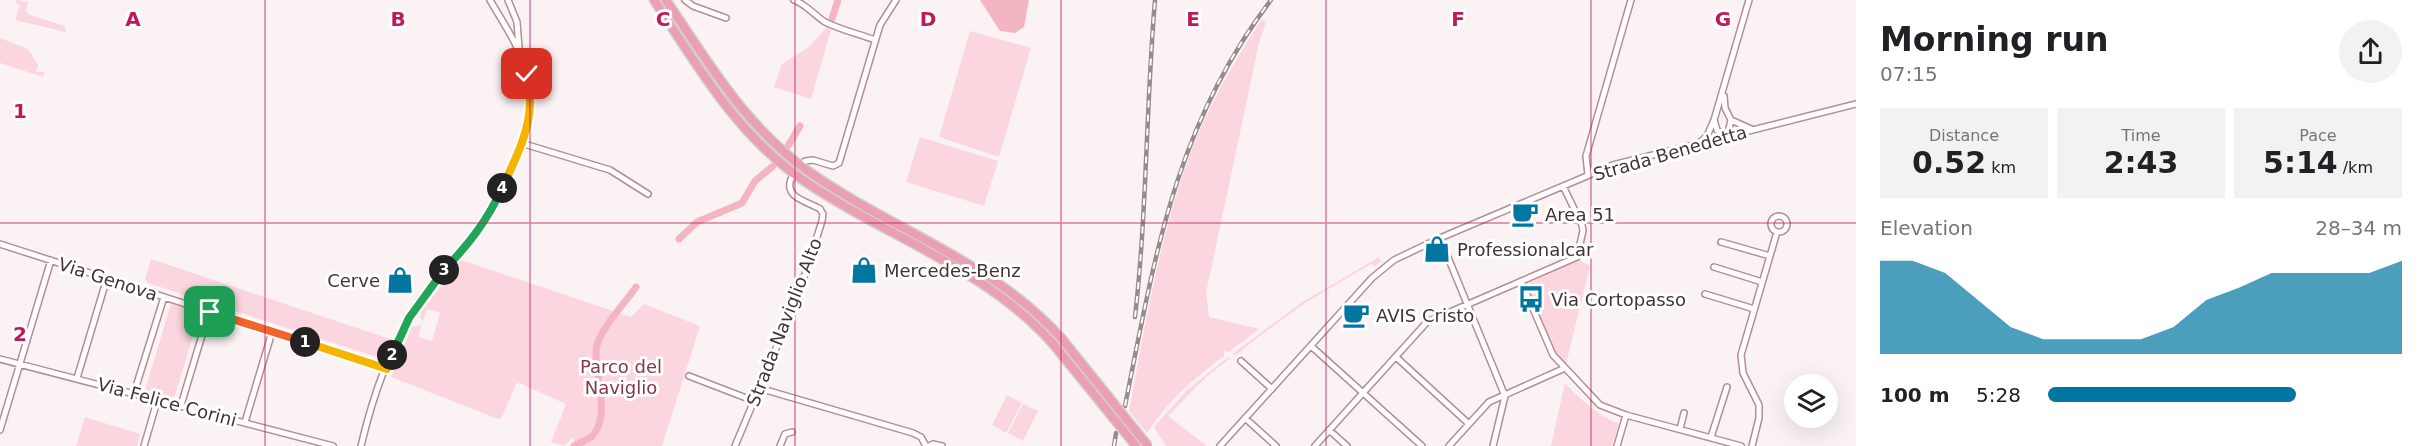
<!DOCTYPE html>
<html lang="en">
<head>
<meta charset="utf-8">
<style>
	:root { --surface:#fff; --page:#f2f2f2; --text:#202124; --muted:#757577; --accent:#0076a0 }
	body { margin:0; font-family:"DejaVu Sans",sans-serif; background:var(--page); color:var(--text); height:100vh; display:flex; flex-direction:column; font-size:22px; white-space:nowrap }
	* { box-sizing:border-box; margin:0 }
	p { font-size:20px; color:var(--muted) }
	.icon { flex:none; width:33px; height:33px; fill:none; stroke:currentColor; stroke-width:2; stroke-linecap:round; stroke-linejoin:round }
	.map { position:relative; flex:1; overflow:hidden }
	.side { display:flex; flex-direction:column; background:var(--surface); width:570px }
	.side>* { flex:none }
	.buttons { position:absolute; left:1784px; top:374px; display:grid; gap:12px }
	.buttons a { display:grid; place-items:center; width:54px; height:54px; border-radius:50%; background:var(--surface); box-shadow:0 6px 24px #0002; font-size:30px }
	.pin { position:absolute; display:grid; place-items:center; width:51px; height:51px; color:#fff; margin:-26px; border-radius:12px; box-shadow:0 3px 9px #0006 }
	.km { position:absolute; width:30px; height:30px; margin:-15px; border-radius:50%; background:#222; color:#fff; font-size:16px; line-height:30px; text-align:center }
	.round { display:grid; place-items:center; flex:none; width:63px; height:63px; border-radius:32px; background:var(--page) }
	.headline { display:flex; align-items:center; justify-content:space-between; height:102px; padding:0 24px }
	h1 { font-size:33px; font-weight:700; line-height:45px }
	.figures { display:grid; grid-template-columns:repeat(3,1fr); gap:9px; height:102px; padding:6px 24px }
	.figures div { display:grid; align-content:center; border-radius:0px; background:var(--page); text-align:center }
	.figures b { font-size:30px; font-weight:700 }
	.figures small { font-size:16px; font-weight:400 }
	.figures p { font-size:16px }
	.chart { height:168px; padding:12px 24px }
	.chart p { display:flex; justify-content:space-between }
	.chart svg { width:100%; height:108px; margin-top:6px; fill:var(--accent); opacity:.7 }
	ul { padding:0 24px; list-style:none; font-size:20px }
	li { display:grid; grid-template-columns:96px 72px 1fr; align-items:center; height:45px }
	li i { height:15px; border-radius:8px; background:var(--accent) }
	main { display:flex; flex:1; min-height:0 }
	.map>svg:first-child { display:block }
	.green { fill:#fcd6de }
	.water { fill:#f4b5c3 }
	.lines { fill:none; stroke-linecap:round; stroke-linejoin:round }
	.canal { stroke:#f4b5c3; stroke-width:7 }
	.minor-casing { stroke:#b58d96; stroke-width:8 }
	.trunk-casing { stroke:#d2cecf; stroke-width:11 }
	.minor { stroke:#fff; stroke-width:5 }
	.trunk { stroke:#eb9fb3; stroke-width:8 }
	.rail-casing { stroke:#988b8d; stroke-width:4.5 }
	.rail { stroke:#fff; stroke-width:2; stroke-dasharray:7; stroke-linecap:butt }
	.trunk-bridge-casing { stroke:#d2cecf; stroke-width:11; stroke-linecap:butt }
	.trunk-bridge { stroke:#eb9fb3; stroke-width:8 }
	.split-1-casing { stroke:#fff; stroke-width:12 }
	.split-2-casing { stroke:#fff; stroke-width:12 }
	.split-3-casing { stroke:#fff; stroke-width:12 }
	.split-4-casing { stroke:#fff; stroke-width:12 }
	.split-5-casing { stroke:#fff; stroke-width:12 }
	.split-1 { stroke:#f0652b; stroke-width:8 }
	.split-2 { stroke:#f5b400; stroke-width:8 }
	.split-3 { stroke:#22a559; stroke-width:8 }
	.split-4 { stroke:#22a559; stroke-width:8 }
	.split-5 { stroke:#f5b400; stroke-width:8 }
	.grid { fill:none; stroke:#c2185b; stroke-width:1.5; stroke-opacity:0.55 }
	.labels { text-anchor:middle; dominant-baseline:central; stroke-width:6; stroke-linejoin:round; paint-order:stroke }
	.street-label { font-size:18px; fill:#433336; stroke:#fff }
	.poi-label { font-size:18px; fill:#433336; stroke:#fff; text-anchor:start }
	.park-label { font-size:18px; fill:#82374d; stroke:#fff }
	.grid-label { font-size:20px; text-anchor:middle; font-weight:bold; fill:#c2185b; stroke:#fff; stroke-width:6; stroke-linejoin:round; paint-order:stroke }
</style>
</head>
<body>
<main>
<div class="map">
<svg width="1856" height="446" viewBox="0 0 1856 446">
	<rect width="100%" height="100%" fill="#fbf2f4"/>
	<path class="green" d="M16,0L28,2L26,11L30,15L65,26L66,32L15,20L20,5L15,3Z
		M1262,19L1266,22L1259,43L1206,293L1209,317L1259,329L1229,352L1224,351V356C1194,378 1167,402 1147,433L1129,411C1145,326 1159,239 1189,157C1207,108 1233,63 1262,19Z
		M827,27L831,30L811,99L774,87L782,64L809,47Z
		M970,31L1031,48L999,157L939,137Z
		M0,38L28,49L38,65L36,72H44L43,77L0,63Z
		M920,137L998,161L984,206L906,182Z
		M1379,257L1381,261L1375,266L1371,264L1305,303L1257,338L1235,356L1232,354L1301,303Z
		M151,259L393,340L383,359L148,283L145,280Z
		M461,260L631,317L644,304L700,326L662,446H578L572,438L565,446L551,442L566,404L519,383L516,384L502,417L498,419L391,377L412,327L421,325L418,337L432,341L440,313L427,309L423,321L420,317L421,312Z
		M1579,260L1590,266L1566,364L1555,354L1525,282Z
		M171,304L200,313L174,398L145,390Z
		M1228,357L1233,360L1229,359L1206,377L1168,416L1207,446H1166L1154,427L1187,390Z
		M1565,383C1582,401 1596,414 1619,424L1612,446H1551Z
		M1007,395L1022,403L1006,433L992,425Z
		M1023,404L1038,411L1023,441L1008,433Z
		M85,417L140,434L137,446H76Z"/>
	<path class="water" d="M980,0H1029L1024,27L1015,33L1000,31Z"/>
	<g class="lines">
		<path class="canal" d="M832,19L838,0
			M788,146L800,126
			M679,239L697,222L742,203L755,181L773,166
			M574,446C580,443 586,440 591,437C614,417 591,367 597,345C602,327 625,303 636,287"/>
		<defs>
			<path id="minor" d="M508,0L517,22L519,48
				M685,0L693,6L726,18
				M794,0C807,5 814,15 825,22C841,30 859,34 875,40
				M1724,96L1725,108L1731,120L1751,129
				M1714,120L1717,130L1727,137L1731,120
				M521,143L610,170L648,194
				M1699,143L1707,136L1714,120L1749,0
				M805,161L813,160L833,166L839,163L880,25L896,0
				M1588,175L1586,156L1631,0
				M1771 224a8 8 0 1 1 16 0a8 8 0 1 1-16 0Z
				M1440,238L1505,396L1493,446
				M1721,242L1770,256
				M0,244L387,369
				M1714,267L1762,282
				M1521,281L1553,355L1600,405L1626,415L1741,446
				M1705,294L1754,309
				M1311,346L1422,446
				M1396,357L1469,424
				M0,359L333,446
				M1241,361L1272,389
				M689,376L754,401
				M77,378L107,278
				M759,388L913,433L921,437L926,446
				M134,393L164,297
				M181,405L209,312
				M1245,418L1276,446
				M245,422L272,332
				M1680,429L1684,413
				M0,430L51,260
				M1329,430L1347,446
				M1711,437L1727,387
				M144,446L158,398
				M361,446C372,399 390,347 416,307C424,294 433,282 443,271C451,262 461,254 468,244C501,201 540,128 526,73C520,46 503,23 490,0
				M735,446L798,296L822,221L823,214L820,209C807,201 784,198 791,179
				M780,446L785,434L792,432
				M929,446L933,444L942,446
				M1220,446L1372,278L1394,260L1440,238L1613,165L1856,104
				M1315,446L1427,322L1577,257L1583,231L1582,225L1563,186
				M1449,446L1489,402L1565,368
				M1617,446L1626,415
				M1752,446L1759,418V405L1743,373L1741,355L1777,232"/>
			<path id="trunk" d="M654,0C695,62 733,128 793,173C877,234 984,265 1054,345
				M666,0C708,62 745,126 808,171C891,230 993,261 1062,339"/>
		</defs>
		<use href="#minor" class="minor-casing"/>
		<use href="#trunk" class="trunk-casing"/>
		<use href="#minor" class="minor"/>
		<use href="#trunk" class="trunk"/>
		<defs>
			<path id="rail" d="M1135,317C1147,212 1146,105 1155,0
				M1125,406C1155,256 1175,126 1271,0
				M1114,446L1116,433"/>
		</defs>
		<use href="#rail" class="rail-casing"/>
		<use href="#rail" class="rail"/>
		<defs>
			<path id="trunk-bridge" d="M1062,339L1148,446
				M1054,345L1136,446"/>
		</defs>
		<use href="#trunk-bridge" class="trunk-bridge-casing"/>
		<use href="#trunk-bridge" class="trunk-bridge"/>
	</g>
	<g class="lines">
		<defs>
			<path id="split-1" d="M210,312L305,342"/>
			<path id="split-2" d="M305,342L387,369L392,355"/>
			<path id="split-3" d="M392,355L409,318L444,270"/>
			<path id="split-4" d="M444,270C468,245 488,220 502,188"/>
			<path id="split-5" d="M502,188C514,162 530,132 530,102C530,93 528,83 527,74"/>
		</defs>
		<use href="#split-1" class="split-1-casing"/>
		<use href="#split-2" class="split-2-casing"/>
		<use href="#split-3" class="split-3-casing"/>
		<use href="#split-4" class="split-4-casing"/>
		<use href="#split-5" class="split-5-casing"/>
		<use href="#split-1" class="split-1"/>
		<use href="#split-2" class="split-2"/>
		<use href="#split-3" class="split-3"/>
		<use href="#split-4" class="split-4"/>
		<use href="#split-5" class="split-5"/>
	</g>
	<path class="grid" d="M265,0V446M530,0V446M795,0V446M1061,0V446M1326,0V446M1591,0V446M0,223H1856"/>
	<defs>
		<symbol id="cafe-bare" viewBox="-9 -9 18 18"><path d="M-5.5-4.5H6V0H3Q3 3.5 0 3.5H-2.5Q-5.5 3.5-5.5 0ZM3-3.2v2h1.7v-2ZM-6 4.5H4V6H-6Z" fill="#0076a0" stroke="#fff" stroke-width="2.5" paint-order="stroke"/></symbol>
		<symbol id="shop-bare" viewBox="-9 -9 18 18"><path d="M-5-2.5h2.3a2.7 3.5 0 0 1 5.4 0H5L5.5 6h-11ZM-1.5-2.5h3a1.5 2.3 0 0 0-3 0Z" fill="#0076a0" stroke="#fff" stroke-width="2.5" paint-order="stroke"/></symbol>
		<symbol id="bus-bare" viewBox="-9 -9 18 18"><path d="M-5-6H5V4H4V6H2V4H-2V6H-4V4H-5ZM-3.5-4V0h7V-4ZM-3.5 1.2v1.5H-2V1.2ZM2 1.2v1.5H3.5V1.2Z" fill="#0076a0" stroke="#fff" stroke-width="2.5" paint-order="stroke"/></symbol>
	</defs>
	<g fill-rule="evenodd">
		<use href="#cafe-bare" x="1506" y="195" width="38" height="38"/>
		<use href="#shop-bare" x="1418" y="230" width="38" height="38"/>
		<use href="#shop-bare" x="845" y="251" width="38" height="38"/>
		<use href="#shop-bare" x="381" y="261" width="38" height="38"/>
		<use href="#bus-bare" x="1512" y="280" width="38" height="38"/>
		<use href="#cafe-bare" x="1337" y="296" width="38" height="38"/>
	</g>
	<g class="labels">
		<g class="street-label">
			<text transform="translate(1670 153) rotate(-16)">Strada Benedetta</text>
			<text transform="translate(108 279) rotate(18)">Via Genova</text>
			<text transform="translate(784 322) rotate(-69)">Strada Naviglio Alto</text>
			<text transform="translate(167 402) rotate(15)">Via Felice Corini</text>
		</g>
		<g class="poi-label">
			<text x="1545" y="214">Area 51</text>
			<text x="1457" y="249">Professionalcar</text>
			<text x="884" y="270">Mercedes-Benz</text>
			<text x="380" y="280" text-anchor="end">Cerve</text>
			<text x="1551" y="299">Via Cortopasso</text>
			<text x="1376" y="315">AVIS Cristo</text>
		</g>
		<g class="park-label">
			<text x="621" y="366">Parco del<tspan x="621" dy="21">Naviglio</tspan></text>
		</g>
	</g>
	<g class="grid-label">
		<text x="133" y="26">A</text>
		<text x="398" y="26">B</text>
		<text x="663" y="26">C</text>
		<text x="928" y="26">D</text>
		<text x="1193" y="26">E</text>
		<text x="1458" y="26">F</text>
		<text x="1723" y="26">G</text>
		<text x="20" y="118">1</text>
		<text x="20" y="341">2</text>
	</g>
</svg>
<div class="buttons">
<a><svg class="icon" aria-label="layers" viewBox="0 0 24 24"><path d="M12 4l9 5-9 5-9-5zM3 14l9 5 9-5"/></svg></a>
</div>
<div class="pin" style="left:210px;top:312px;background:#1e9e55"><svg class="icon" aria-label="arrive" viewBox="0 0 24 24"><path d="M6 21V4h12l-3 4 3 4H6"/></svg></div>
<div class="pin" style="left:527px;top:74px;background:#d93025"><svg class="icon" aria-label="check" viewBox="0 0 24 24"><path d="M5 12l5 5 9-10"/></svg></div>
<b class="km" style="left:305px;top:342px">1</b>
<b class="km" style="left:392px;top:355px">2</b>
<b class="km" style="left:444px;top:270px">3</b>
<b class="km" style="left:502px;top:188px">4</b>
</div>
<section class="side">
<div class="headline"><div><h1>Morning run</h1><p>07:15</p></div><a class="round"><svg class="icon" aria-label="share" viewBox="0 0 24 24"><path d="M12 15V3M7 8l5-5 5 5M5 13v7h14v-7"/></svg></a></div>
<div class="figures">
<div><p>Distance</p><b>0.52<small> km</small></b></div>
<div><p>Time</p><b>2:43</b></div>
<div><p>Pace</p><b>5:14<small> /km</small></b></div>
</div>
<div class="chart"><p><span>Elevation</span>28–34 m</p>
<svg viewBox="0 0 160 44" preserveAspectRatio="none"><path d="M0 44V6L10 6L20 11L30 22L40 33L50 38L60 38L70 38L80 38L90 33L100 22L110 17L120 11L130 11L140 11L150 11L160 6V44z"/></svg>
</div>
<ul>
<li><b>100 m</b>5:28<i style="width:70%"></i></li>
</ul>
</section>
</main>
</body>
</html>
